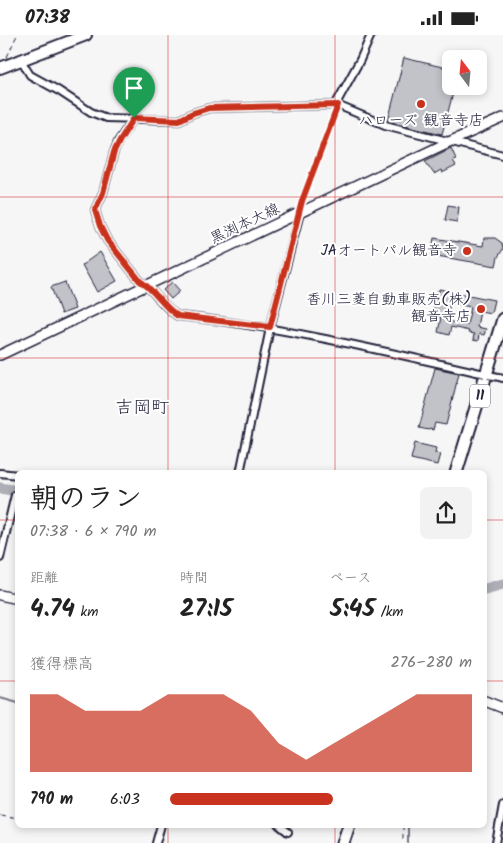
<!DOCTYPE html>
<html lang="ja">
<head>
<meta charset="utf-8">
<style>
	:root { --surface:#fff; --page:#f2f2f2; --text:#222; --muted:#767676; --accent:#c8321e }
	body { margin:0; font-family:Kalam,"Klee One",sans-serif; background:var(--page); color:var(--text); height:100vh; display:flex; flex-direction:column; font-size:19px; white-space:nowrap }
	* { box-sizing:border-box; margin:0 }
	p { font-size:16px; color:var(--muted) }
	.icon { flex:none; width:28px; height:28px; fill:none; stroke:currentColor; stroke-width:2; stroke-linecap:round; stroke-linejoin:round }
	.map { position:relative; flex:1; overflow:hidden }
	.side { position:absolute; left:15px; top:435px; width:472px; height:358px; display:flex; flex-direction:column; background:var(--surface); border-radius:8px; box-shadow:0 2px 8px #0003 }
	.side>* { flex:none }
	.needle { width:32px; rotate:344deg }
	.fabs { position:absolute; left:442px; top:15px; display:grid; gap:10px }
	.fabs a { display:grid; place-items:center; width:45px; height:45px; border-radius:8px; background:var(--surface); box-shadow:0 2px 8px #0003; font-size:25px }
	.pin { position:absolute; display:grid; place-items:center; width:42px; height:42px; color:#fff; margin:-51px -21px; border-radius:50% 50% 50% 0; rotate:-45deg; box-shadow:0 0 5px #0007 }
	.pin .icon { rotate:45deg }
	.round { display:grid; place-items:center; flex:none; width:52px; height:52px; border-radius:8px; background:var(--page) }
	.summary { display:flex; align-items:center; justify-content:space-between; height:85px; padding:0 15px }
	h1 { font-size:28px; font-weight:700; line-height:38px }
	.stats { display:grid; grid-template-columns:repeat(3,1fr); gap:8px; height:85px; padding:5px 15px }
	.stats div { display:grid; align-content:center }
	.stats b { font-size:25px; font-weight:700 }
	.stats small { font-size:14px; font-weight:400 }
	.stats p { font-size:14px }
	.chart { height:140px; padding:10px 15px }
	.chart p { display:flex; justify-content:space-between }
	.chart svg { width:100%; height:90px; margin-top:5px; fill:var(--accent); opacity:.7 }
	ul { padding:0 15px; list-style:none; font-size:16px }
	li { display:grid; grid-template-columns:80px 60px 1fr; align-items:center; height:38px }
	li i { height:12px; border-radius:6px; background:var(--accent) }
	.status { display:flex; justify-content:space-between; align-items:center; height:35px; padding:0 25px; background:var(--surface); direction:ltr }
	.status svg { height:14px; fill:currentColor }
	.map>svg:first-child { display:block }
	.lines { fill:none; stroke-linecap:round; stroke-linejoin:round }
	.stream { stroke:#767685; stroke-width:2 }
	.river { stroke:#aeaeb7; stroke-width:11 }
	.building { fill:#c2c2c9; stroke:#22223b; fill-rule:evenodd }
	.minor-casing { stroke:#22223b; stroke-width:10 }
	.tertiary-casing { stroke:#22223b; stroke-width:12 }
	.secondary-casing { stroke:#22223b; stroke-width:12 }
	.primary-casing { stroke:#22223b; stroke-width:14 }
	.trunk-casing { stroke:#22223b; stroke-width:15 }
	.path { stroke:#22223b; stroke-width:1; stroke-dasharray:5 4; stroke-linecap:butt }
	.minor { stroke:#fff; stroke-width:6 }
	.tertiary { stroke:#fff; stroke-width:9 }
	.secondary { stroke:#fff; stroke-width:9 }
	.primary { stroke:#fff; stroke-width:10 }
	.trunk { stroke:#fff; stroke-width:11 }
	.path-bridge { stroke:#22223b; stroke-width:1; stroke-dasharray:5 4; stroke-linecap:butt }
	.route-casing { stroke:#fff; stroke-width:10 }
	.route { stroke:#c8321e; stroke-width:6 }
	.grid { fill:none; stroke:#d62828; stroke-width:1; stroke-opacity:0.55 }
	.poi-dot { fill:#c8321e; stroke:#fff; stroke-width:2 }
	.labels { text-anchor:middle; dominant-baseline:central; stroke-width:4; stroke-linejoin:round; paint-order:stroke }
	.shield { fill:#fff; stroke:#646476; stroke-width:1 }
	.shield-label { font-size:14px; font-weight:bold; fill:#22223b }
	.poi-label { font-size:15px; fill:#22223b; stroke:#fff; text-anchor:end }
	.street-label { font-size:15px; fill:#22223b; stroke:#fff }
	.quarter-label { font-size:18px; fill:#22223b; stroke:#fff }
</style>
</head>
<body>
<div class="status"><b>07:38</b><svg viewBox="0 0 49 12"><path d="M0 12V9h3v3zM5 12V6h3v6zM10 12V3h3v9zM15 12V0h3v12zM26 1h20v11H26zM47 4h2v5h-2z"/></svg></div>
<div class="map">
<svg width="503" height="808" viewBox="0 0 503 808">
	<rect width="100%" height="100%" fill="#f6f6f7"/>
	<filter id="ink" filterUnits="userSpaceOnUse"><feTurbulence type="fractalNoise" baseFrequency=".02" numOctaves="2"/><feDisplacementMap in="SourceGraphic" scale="10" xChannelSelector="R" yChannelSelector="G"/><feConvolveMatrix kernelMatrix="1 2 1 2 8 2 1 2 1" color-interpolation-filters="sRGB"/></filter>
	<g filter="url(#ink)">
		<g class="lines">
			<path class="stream" d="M0,663L18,668
				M408,808V790"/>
			<path class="river" d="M0,453L18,456
				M485,554L503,549"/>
		</g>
		<path class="building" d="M404,23L451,34V51H455L442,99L388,86Z
			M451,113L456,124L453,125L456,131L442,138L441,135L434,139L425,126Z
			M448,170L459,172L457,187L445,185Z
			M434,203L483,211L484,203H495L502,208L503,214L498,222L496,231L431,220Z
			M100,217L117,246L97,257L82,230Z
			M65,247L75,274L61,279L51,252Z
			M172,247L180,256L171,264L163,255Z
			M439,254L494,265L491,278L480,276L477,292L486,294L484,300L479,299L478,306L473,305L474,299L468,298L469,296L451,292L449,300L438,297L441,282L432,281L437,256L439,257ZM450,268L471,272L467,290L446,286Z
			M435,333L459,338L446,390L435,388L433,395L430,394L429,395L419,393Z
			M415,408L436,413L435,418L440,419L437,430L411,424Z"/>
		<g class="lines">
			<defs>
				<path id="minor" d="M21,25L30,40L59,56L91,77L106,83L179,85L193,78L209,73L337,70L385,90L503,120
					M337,70V67L360,25L371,0
					M134,83L119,105L114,117L103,158L95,175L100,191L107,205L140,246C155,255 163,273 178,281C288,292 395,319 503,343
					M0,438L18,440
					M240,438L270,293L300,178
					M0,523L15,460L18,461
					M279,790L288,797
					M156,808L161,790
					M496,808L503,770"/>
				<path id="tertiary" d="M0,560L18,564
					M485,666L503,673"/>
				<path id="secondary" d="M0,320L451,106L503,83"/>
				<path id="primary" d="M0,33L86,0"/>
				<path id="trunk" d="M456,438L503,284
					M343,808L349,790"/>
			</defs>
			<use href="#minor" class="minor-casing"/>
			<use href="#tertiary" class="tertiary-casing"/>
			<use href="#secondary" class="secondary-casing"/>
			<use href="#primary" class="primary-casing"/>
			<use href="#trunk" class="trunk-casing"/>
			<path class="path" d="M7,22L17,0
				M302,168L334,77
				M0,780L18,783
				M403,790V808"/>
			<use href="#minor" class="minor"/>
			<use href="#tertiary" class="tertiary"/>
			<use href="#secondary" class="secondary"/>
			<use href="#primary" class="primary"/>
			<use href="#trunk" class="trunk"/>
			<path class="path-bridge" d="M479,341L490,344"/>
		</g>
	</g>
	<g class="lines" filter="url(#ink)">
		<defs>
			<path id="route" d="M338,70L302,166L270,292L178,281C163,272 155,255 140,246L107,205L100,191L95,175L103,158L114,117L120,105L134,83L179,85L193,78L209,73Z"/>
		</defs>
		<use href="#route" class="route-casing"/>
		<use href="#route" class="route"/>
	</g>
	<path class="grid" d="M168,0V438M335,0V438M0,162H503M0,323H503M0,485H18M485,485H503M0,646H18M485,646H503M168,790V808M335,790V808"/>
	<g class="poi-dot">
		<circle cx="421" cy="69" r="5"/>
		<circle cx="467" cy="216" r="5"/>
		<circle cx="481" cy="274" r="5"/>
	</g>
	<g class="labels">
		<rect class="shield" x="470" y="349.5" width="20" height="23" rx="4"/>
		<g class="shield-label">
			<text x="480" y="361">11</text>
		</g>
		<g class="poi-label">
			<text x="421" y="86" text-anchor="middle">ハローズ 観音寺店</text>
			<text x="457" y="216">JAオートパル観音寺</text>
			<text x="471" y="265">香川三菱自動車販売(株)<tspan x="471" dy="17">観音寺店</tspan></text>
		</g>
		<g class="street-label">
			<text transform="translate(245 189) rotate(-25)">黒渕本大線</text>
		</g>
		<g class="quarter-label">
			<text x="142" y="373">吉岡町</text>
		</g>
	</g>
</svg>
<div class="fabs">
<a><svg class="needle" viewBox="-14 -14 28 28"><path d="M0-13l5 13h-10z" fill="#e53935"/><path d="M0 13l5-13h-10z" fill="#767676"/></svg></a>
</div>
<div class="pin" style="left:134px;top:83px;background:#1e9e55"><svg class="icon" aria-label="arrive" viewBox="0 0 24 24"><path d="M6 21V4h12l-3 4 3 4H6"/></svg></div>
<section class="side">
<div class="summary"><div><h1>朝のラン</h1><p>07:38 · 6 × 790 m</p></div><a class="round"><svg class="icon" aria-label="share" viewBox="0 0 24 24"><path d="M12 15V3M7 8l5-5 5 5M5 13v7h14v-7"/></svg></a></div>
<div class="stats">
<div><p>距離</p><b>4.74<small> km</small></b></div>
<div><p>時間</p><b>27:15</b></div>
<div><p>ペース</p><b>5:45<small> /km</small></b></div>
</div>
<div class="chart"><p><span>獲得標高</span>276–280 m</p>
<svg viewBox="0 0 160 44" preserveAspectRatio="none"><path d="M0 44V6L10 6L20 14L30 14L40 14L50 6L60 6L70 6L80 14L90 30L100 38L110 30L120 22L130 14L140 6L150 6L160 6V44z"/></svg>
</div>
<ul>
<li><b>790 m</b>6:03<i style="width:54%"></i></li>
</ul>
</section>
</div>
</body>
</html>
